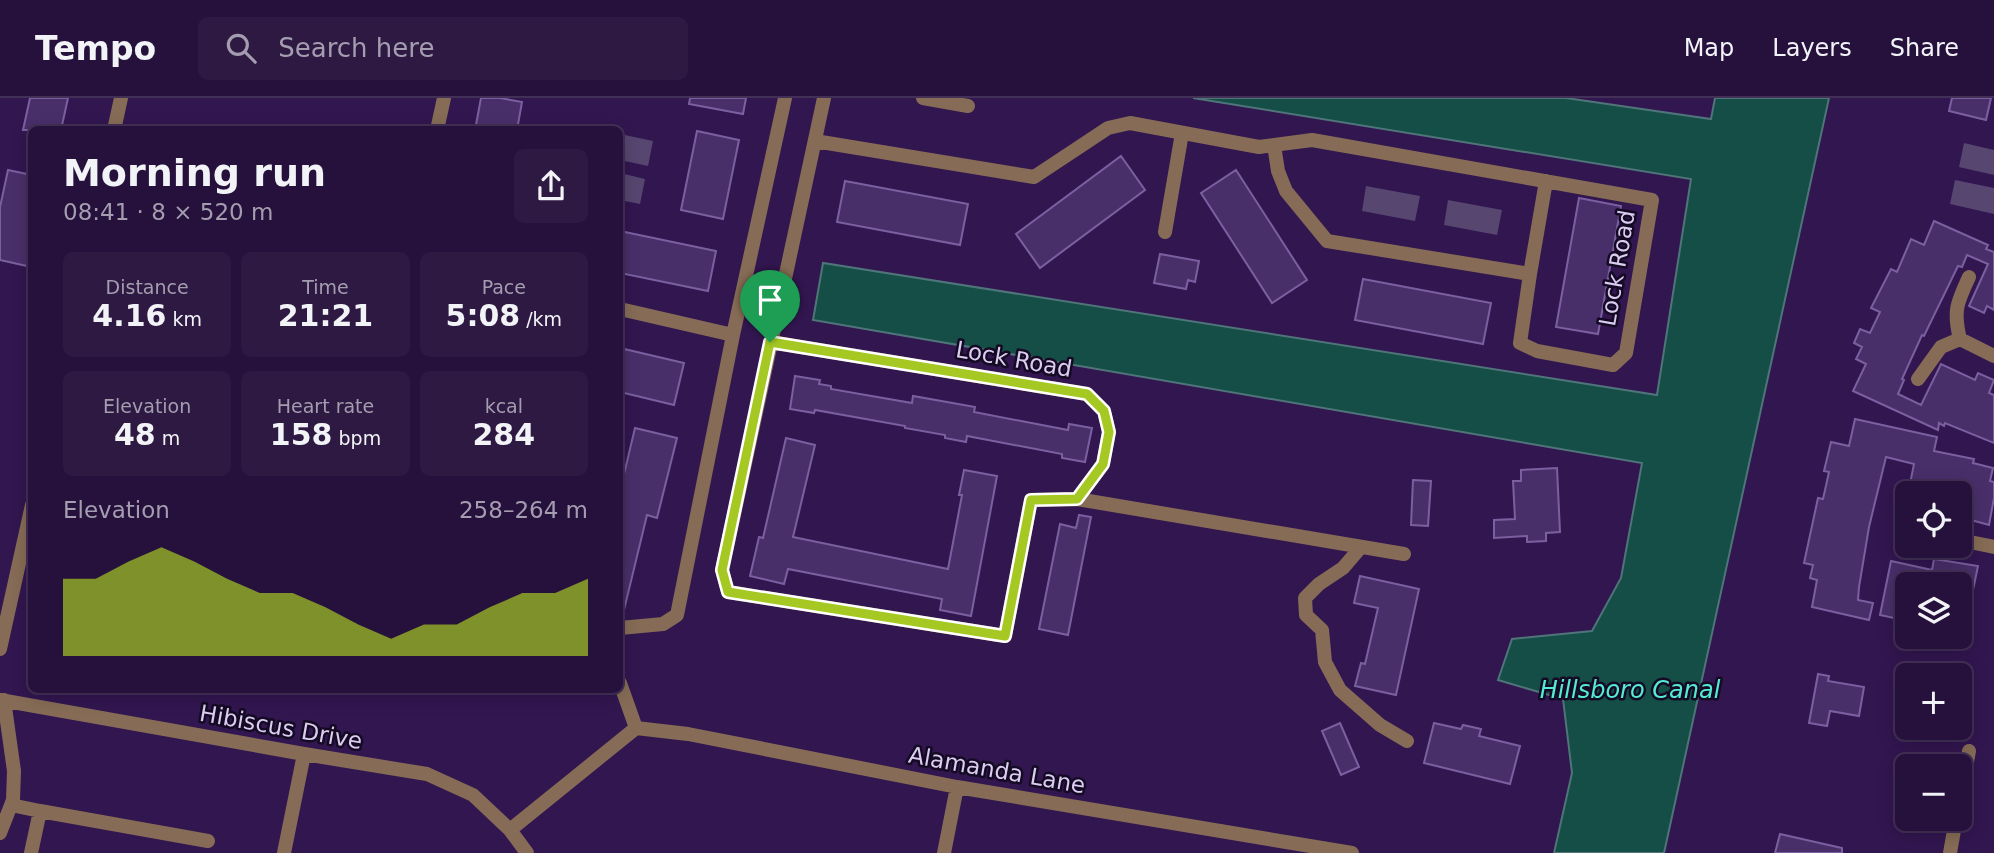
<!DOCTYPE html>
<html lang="en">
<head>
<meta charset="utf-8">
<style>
	:root { --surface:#26103c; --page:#2e1943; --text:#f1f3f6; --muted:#a49daf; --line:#423056; --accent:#a5c823 }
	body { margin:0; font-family:"DejaVu Sans",sans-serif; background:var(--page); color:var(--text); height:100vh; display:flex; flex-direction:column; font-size:26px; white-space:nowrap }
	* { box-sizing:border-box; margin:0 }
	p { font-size:23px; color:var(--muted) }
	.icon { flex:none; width:38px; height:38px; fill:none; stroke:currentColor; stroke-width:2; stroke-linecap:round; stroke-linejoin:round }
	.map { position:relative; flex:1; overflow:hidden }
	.panel { position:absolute; left:28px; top:28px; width:595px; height:567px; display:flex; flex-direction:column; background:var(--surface); border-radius:10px; box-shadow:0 4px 18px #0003,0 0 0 2px var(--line) }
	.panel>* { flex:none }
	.controls { position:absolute; left:1895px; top:383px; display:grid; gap:14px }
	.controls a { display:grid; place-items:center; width:77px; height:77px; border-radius:10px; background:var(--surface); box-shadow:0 4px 18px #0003,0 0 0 2px var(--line); font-size:35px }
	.pin { position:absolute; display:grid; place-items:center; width:60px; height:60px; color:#fff; margin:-72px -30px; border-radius:50% 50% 50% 0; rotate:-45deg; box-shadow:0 0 7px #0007 }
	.pin .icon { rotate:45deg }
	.round { display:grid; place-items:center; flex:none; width:74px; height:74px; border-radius:10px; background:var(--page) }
	.summary { display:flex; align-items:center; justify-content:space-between; height:119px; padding:0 35px }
	h1 { font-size:38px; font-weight:700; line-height:52px }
	.metrics { display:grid; grid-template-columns:repeat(3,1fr); gap:10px; height:119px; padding:7px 35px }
	.metrics div { display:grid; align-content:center; border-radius:10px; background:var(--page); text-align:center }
	.metrics b { font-size:30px; font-weight:700 }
	.metrics small { font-size:19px; font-weight:400 }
	.metrics p { font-size:19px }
	.chart { height:196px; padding:14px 35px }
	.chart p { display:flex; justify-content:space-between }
	.chart svg { width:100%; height:126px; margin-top:7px; fill:var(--accent); opacity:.7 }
	header { display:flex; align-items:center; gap:42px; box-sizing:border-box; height:98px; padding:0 35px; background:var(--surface); border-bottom:2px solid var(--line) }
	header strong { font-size:33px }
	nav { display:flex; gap:38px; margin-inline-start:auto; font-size:24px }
	.search { width:490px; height:63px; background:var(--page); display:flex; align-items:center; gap:18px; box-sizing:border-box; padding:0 24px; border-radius:10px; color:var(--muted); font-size:26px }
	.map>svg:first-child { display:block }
	.green { fill:#574670 }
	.water { fill:#144e46; stroke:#4f7479; stroke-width:2 }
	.building { fill:#492f6a; stroke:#7a60a0; stroke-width:2 }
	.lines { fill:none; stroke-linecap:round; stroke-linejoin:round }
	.minor { stroke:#866c56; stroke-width:14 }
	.route-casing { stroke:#fff; stroke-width:14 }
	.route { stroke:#a5c823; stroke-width:9 }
	.labels { text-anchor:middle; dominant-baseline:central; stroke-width:5; stroke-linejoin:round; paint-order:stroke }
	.street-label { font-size:23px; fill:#dacdf1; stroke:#150a23 }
	.water-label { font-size:24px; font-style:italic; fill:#53ebd5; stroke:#150a23 }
</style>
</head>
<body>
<header>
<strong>Tempo</strong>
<div class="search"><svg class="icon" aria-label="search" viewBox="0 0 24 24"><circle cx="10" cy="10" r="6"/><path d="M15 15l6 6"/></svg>Search here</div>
<nav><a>Map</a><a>Layers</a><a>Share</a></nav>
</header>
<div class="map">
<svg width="1994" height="755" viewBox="0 0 1994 755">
	<rect width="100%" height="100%" fill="#321650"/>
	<path class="green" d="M620,36L653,43L648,68L620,62Z
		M1964,45L1994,52V77L1959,69Z
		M620,75L645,81L640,106L620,102Z
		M1955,82L1994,90V116L1950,106Z
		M1366,88L1420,98L1415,123L1362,113Z
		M1448,102L1502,112L1497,137L1444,127Z"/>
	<path class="water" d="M1193,0H1566L1711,21L1715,0H1829L1664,755H1554L1572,675L1563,601L1498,582L1512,541L1592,533L1621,480L1642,365L813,222L823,165L1657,297L1691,81Z"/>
	<path class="building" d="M30,0H68L61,32H23Z
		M481,0H500L522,4L517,32H475Z
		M690,0H746L743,16L689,6Z
		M1952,0H1991L1986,22L1949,13Z
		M697,33L739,42L723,121L681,112Z
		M1121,58L1145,92L1040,170L1016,136Z
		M8,72L32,77V148L27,168L0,162V109Z
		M1236,72L1307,182L1272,205L1201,95Z
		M845,83L968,106L960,147L837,124Z
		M1579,100L1621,108L1598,236L1556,229Z
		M1934,123L1988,147L1986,151L1994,154V212L1987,208L1984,215L1969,208L1988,166L1967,157L1962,169L1958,168L1924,238L1922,237L1902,281L1904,282L1898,296L1921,307L1941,266L1975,282L1978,275L1994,282L1989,295L1994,297V345L1945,325L1944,328L1939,325L1938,332L1853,293L1866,266L1856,261L1862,249L1854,245L1860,231L1870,235L1880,214L1871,210L1891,171L1897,174L1911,141L1924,147Z
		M620,133L716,153L708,193L620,175Z
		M1160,156L1199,163L1195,184L1188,182L1186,191L1154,185Z
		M1363,181L1491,205L1483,246L1355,222Z
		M620,250L684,265L674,307L620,294Z
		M795,278L820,282L819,286L831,288V291L912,305L913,298L947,304L975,309L974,314L1068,332L1069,326L1092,330L1085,364L1062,360V356L967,338L966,344L945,340V337L905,330V328L815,312L814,315L790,311Z
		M1855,321L1937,339L1934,353L1974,361L1973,365L1993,370L1990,383L1994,384V400L1989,427L1960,419V396H1908L1914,366L1886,359L1869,429L1859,489L1858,502L1873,505L1869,522L1812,509L1817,482L1810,480L1813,467L1804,465L1818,400L1823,401L1829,374L1824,373L1831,344L1849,348Z
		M635,330L677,340L657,420L647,417L624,512H620V393Z
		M786,340L815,347L793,439L948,471L962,397H959L964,372L997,378L971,518L940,512L942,501L788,471L784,486L750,478L759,439L763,440Z
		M1557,370L1560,434L1546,435V443L1527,444V438L1494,440V422L1515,421L1513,383H1521V372Z
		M1413,382L1431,383L1428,428L1411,427Z
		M1079,417L1091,419L1068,537L1039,531L1060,426L1076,430Z
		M1934,461L1978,468L1965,530L1960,529V486H1908V523L1880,517L1891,463L1932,472Z
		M1360,478L1419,491L1396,597L1355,588L1361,565L1365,566L1378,510L1354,505Z
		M1818,576L1829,578L1828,583L1864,589L1859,618L1830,613L1827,628L1809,625Z
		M1340,625L1359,669L1341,677L1322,633Z
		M1434,625L1461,631L1463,627L1481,631L1479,638L1520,648L1510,686L1424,665Z
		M1780,736L1842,750V755H1775Z"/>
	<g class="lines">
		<path class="minor" d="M923,0L968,8
			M114,32L121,0
			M437,32L444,0
			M815,43L1034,79L1108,30L1130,25L1259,49L1312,42L1652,102L1626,255L1613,267L1537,253L1520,245L1530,176
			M1274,47L1278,73L1286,93L1327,143L1530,176L1546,83
			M1165,134L1182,35
			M620,211L733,237L785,0
			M1960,241C1953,213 1957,205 1969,179
			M770,244L1087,296L1104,313L1109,334L1103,366L1077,401L1031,402L1005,538L728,494L722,472L824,0
			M1918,281L1941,249L1960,241L1994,258
			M1077,401L1404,456
			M1905,430H1908
			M1960,442L1994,449
			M1361,449L1343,470L1319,486L1305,500L1306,517L1322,532L1325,564L1340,592L1380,627L1407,643
			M620,530L663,526L677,517L733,237
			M0,551L32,407
			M620,585L636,630
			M0,602L304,656L427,676L473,697L510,732L527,755
			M1960,702L1969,653
			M11,707L40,713L31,755
			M40,713L208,743
			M510,732L636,630L688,636L957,689L1352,755
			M0,735L13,702L14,673L4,602
			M284,755L304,656
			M944,755L957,689
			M1950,755L1956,721"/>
	</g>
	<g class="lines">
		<defs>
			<path id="route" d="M770,244L1087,296L1104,313L1109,334L1103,366L1077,401L1031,402L1005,538L728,494L722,472Z"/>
		</defs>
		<use href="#route" class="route-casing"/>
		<use href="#route" class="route"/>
	</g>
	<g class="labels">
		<g class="street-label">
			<text transform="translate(1617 170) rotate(-80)">Lock Road</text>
			<text transform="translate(1014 261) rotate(10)">Lock Road</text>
			<text transform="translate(281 629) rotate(10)">Hibiscus Drive</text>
			<text transform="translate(997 672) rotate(10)">Alamanda Lane</text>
		</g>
		<g class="water-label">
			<text x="1630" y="592">Hillsboro Canal</text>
		</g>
	</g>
</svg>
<div class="controls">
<a><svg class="icon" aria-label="locate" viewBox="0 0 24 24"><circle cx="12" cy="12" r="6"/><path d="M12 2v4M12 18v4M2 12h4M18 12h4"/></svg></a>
<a><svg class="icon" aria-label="layers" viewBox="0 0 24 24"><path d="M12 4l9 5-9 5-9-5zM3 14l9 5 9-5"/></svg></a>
<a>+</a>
<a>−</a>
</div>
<div class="pin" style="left:770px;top:244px;background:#1e9e55"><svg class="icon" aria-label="arrive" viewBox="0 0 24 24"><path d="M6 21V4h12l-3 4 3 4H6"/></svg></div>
<section class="panel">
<div class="summary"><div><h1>Morning run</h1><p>08:41 · 8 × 520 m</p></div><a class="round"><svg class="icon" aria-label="share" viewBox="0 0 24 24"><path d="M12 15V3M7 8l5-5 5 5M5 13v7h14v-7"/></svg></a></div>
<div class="metrics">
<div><p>Distance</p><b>4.16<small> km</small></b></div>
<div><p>Time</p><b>21:21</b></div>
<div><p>Pace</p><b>5:08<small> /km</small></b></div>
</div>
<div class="metrics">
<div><p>Elevation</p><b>48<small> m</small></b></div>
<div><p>Heart rate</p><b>158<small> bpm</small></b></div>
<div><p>kcal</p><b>284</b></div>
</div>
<div class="chart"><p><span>Elevation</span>258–264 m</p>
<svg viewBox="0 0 160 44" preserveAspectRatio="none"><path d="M0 44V17L10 17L20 11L30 6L40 11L50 17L60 22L70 22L80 27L90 33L100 38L110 33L120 33L130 27L140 22L150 22L160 17V44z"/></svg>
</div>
</section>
</div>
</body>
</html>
